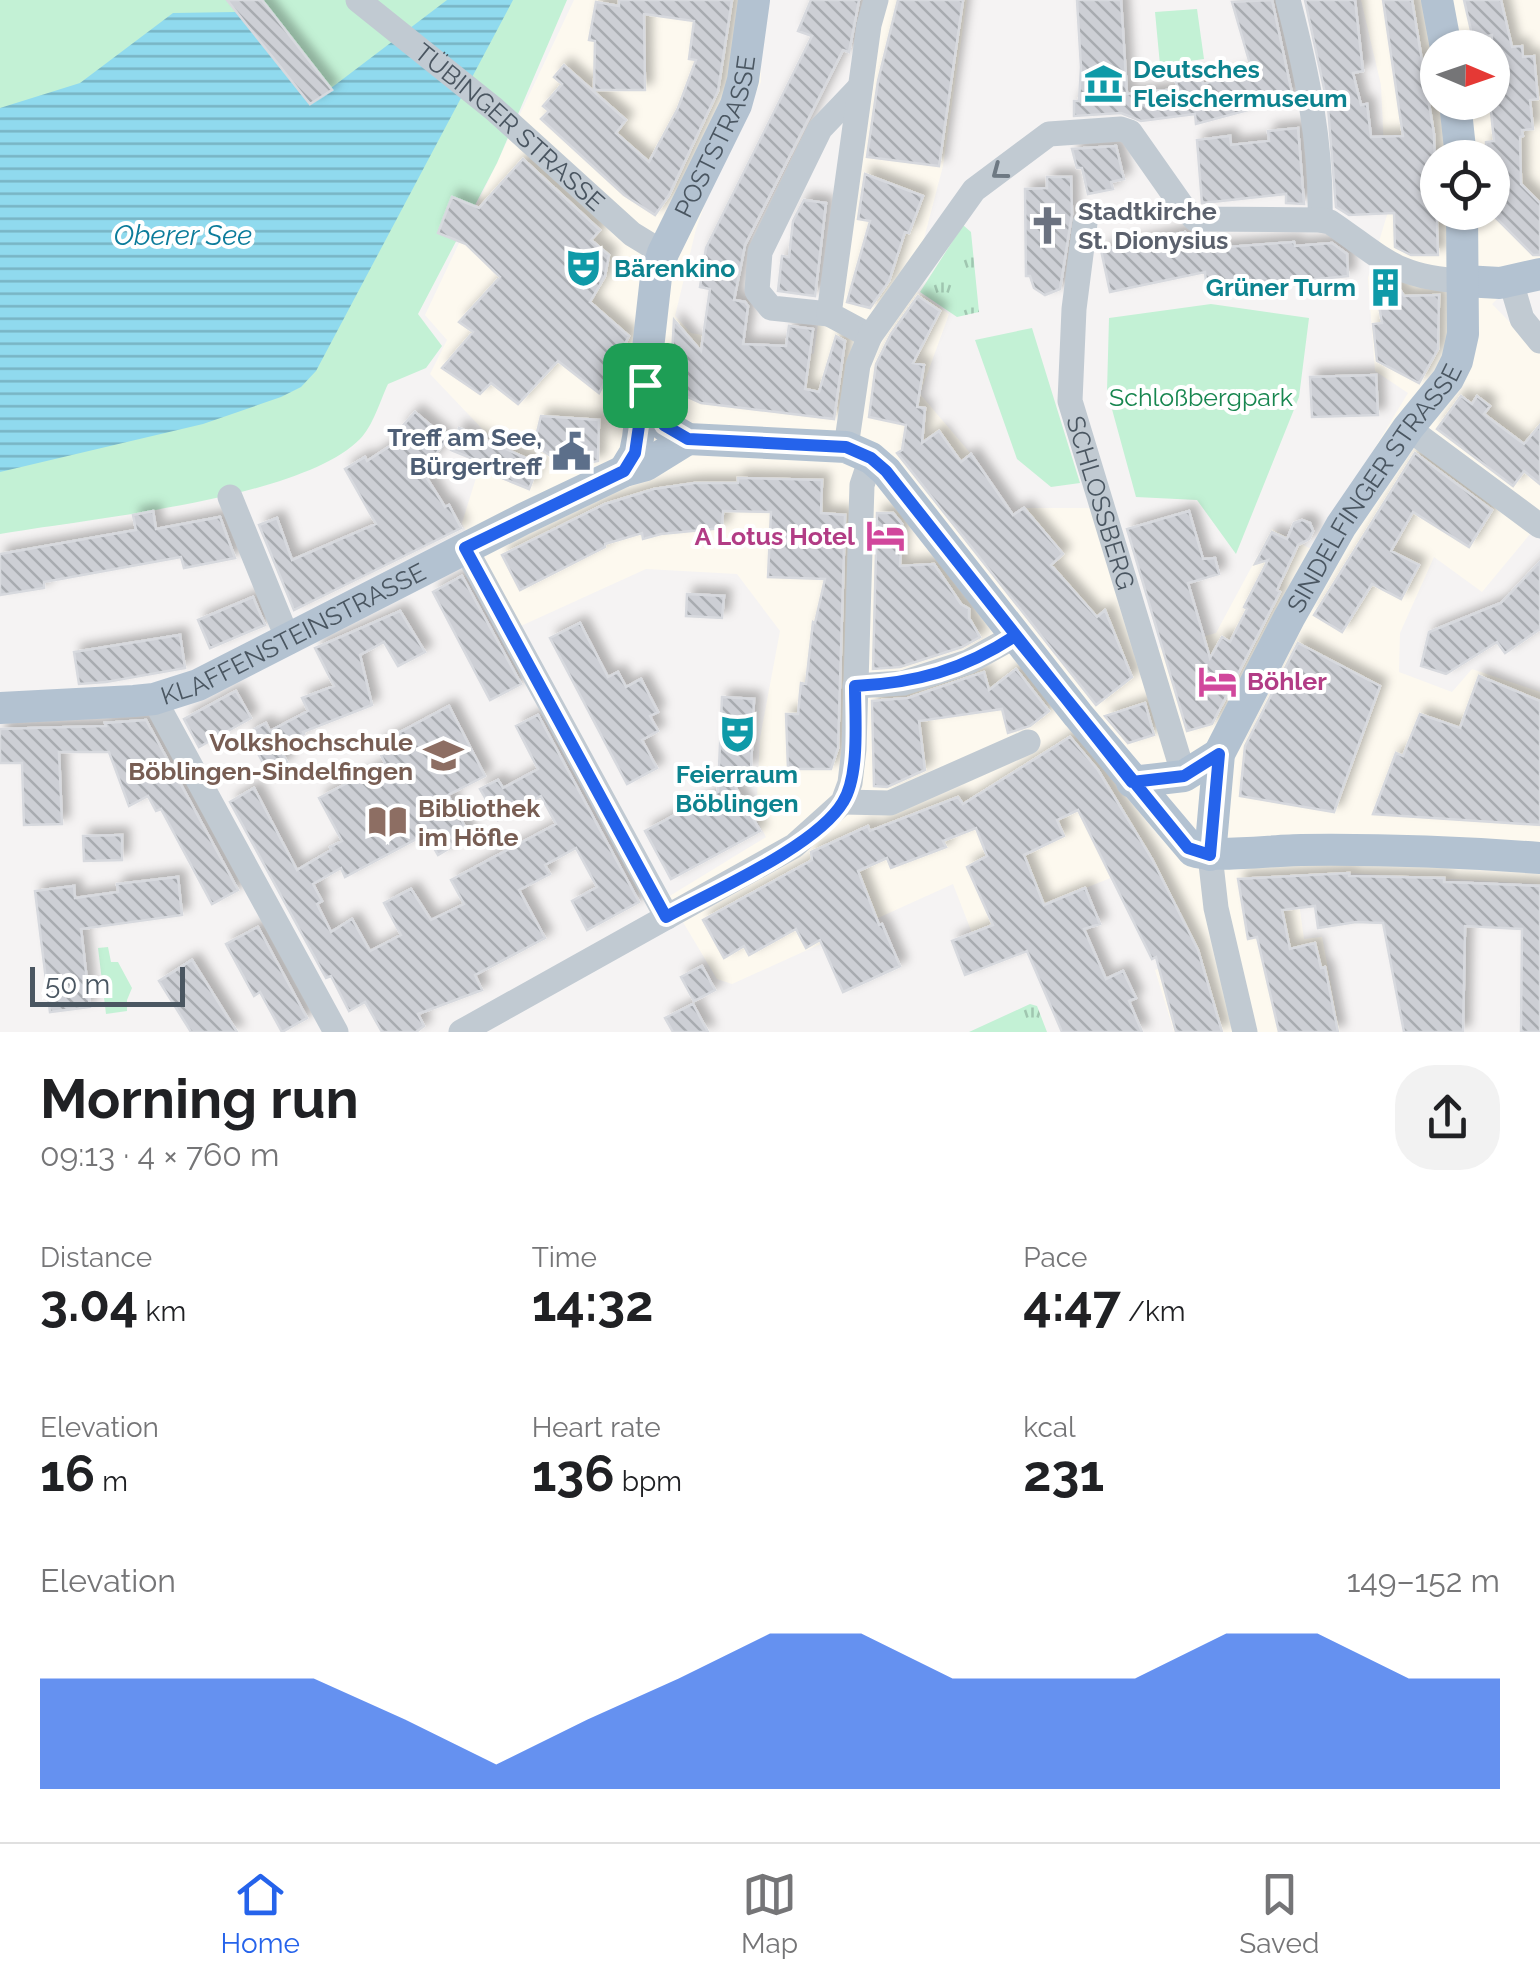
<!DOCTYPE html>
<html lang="en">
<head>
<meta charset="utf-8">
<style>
	:root { --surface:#fff; --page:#f2f2f2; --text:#202124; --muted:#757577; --line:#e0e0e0; --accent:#2563eb }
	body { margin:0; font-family:Raleway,sans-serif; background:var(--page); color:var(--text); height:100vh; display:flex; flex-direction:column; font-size:38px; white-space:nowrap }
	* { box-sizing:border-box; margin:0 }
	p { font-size:32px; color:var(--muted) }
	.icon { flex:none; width:55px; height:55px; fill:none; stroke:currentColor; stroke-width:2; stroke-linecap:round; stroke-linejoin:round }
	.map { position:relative; height:1032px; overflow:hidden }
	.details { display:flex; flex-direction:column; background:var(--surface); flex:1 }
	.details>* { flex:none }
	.needle { width:65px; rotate:92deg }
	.fabs { position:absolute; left:1420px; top:30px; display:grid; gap:20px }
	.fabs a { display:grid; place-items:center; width:90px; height:90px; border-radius:50%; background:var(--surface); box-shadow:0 2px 8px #0004; font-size:50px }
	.scale { position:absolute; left:30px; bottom:25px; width:155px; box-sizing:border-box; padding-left:10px; border:5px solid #4a5661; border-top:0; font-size:28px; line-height:35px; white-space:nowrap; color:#4a5661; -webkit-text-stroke:8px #fff; paint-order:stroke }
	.pin { position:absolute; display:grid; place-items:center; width:85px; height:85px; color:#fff; margin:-42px; border-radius:20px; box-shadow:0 5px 15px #0006 }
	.round { display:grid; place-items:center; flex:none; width:105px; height:105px; border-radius:40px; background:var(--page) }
	.head { display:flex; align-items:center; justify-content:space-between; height:170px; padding:0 40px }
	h1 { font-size:55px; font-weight:700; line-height:75px }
	.stats { display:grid; grid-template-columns:repeat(3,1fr); gap:15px; height:170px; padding:10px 40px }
	.stats div { display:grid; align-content:center }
	.stats b { font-size:50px; font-weight:700 }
	.stats small { font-size:28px; font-weight:400 }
	.stats p { font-size:28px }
	.chart { height:280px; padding:20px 40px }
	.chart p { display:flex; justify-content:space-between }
	.chart svg { width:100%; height:180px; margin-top:10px; fill:var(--accent); opacity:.7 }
	.dock { display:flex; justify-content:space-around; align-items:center; height:140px; border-top:2px solid var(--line); background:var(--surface); font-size:28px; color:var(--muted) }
	.dock a { display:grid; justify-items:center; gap:5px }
	.dock .active { color:var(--accent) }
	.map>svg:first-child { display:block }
	.commercial { fill:#fdf9ef; fill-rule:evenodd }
	.grass { fill:url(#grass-tufts) }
	.park { fill:#c3f1d5 }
	.water { fill:url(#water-rules) }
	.building { fill:url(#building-back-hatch); stroke:#d7d9de; stroke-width:2.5; filter:url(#shadow) }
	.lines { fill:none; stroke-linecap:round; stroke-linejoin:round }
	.minor { stroke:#c1cad2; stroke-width:25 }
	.major { stroke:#b3c2d1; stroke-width:32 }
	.oneway { stroke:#6e7983 }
	.route-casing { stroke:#fff; stroke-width:20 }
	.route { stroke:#2563eb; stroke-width:12 }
	.labels { text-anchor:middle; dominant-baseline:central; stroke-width:8; stroke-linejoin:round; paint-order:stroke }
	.culture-label { font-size:25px; font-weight:bold; fill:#0d838f; stroke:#fff; text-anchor:start }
	.street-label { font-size:25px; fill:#4a5661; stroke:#fff }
	.worship-label { font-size:25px; font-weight:bold; fill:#5b616d; stroke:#fff; text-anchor:start }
	.park-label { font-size:25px; fill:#17864f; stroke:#fff }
	.service-label { font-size:25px; font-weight:bold; fill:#4e5e75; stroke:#fff; text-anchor:end }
	.hotel-label { font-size:25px; font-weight:bold; fill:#b23c85; stroke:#fff; text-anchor:end }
	.education-label { font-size:25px; font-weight:bold; fill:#785e54; stroke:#fff; text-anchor:end }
	.water-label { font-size:28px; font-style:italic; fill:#0c7c9b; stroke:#fff }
</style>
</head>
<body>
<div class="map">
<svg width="1540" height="1032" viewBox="0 0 1540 1032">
	<defs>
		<pattern id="grass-tufts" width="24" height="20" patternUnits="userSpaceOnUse" patternTransform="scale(2.5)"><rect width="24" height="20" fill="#c3f1d5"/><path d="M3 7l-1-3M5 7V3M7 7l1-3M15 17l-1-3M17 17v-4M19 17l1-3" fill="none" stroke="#a0c6b0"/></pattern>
		<pattern id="water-rules" width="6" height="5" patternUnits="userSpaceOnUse" patternTransform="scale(2.5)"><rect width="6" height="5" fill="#90daee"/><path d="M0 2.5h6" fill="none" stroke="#78b4c4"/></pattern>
		<pattern id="building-back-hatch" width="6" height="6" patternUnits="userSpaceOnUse" patternTransform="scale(2.5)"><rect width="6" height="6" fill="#cdcfd5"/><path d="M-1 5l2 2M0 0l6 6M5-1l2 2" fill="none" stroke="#a8abb0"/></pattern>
		<filter id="shadow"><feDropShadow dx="7" dy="-7" stdDeviation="5" flood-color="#0004"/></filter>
	</defs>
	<rect width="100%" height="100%" fill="#f5f3f3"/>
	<path class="commercial" d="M574,0H760L761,82L714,179L696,229L675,316L691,333L722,339L737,373L807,357L814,353L853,70L874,0H967L943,166L911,288L949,314L920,394L971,454L1012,515L1024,508H1094L1134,655L1216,633L1272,529L1313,550L1408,393L1375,371L1368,278L1387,215L1381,85L1361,0H1540V258L1492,304L1540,353V522L1482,592L1434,557L1400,633L1399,672L1452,692L1472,669L1540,692V884L1349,873L1295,875L1304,939L1322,937L1340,1032H1174L1155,970L1166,966L1161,955L1152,959L1123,901L1132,896L1151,862L972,933L953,884L732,984L717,979L668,897L766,837L756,818L758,777L760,738L780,631L737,574L646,569L512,630L462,523L489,436L430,374L447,340L425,315ZM1438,48H1492V102H1438ZM1438,158H1492V212H1438Z"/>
	<path class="grass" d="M963,225L971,232L979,312L957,317L920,292Z
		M1030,1004L1037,1006L1047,1032H969Z"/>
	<path class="park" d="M0,0H567L497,163L418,314L442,346L426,368L388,384C380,401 373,426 360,439C302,499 86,519 0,534Z
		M1197,9L1204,59L1160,65L1155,12Z
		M1211,304L1309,318L1299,397L1236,554L1197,500L1136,497L1107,391L1109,318Z
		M1032,328L1080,483L1051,487L1017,459L975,340Z
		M108,947L111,962H118L132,988L127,1000V1011L106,1014L98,948Z"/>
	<path class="water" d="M447,0H513L316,371L301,387L281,397L203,424L0,472V108L80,83L173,13L236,12L310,104Z"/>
	<path class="building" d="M227,0H262L332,90L310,104Z
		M619,0H732L718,91L669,195L655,215L624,195L541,119L549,111L543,106L562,84L554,77L564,65L626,120L616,133L649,162L678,108L696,60L689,59L694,21L644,14L645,90H594L595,41L589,40L596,2L619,6Z
		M811,0H859L849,52L843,50L745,245L734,300L745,302L748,306L743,344L786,346L789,326L813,329L805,389L819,392L836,336L845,341L834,419L701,403L670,389L674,320L701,351L710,289L700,287L706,248L812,36L798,31Z
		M898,0H963L939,166L867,157L878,81Z
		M1077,0H1121L1127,94L1178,89L1176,82L1201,76L1203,84L1252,71L1232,2L1272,0L1293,98L1196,124L1195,114L1141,121L1121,113L1074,116V101H1079L1081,67Z
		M1305,0H1355L1363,71L1353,73L1361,105L1367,104L1371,137L1403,136L1383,0H1412L1434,134L1438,255H1411L1395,247L1394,213L1349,215L1336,207L1328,107Z
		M1464,0H1501L1512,47L1522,46L1523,57L1534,56L1538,99L1530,100L1533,129L1522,130L1523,136L1520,137L1521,184L1540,203V255H1533L1492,214V158H1486V142L1494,141L1490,102L1492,35L1473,39Z
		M1298,128L1304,204L1286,203V194L1202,203L1197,140L1230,136L1231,145L1269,141L1268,131Z
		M1116,146L1124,179L1111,182L1113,189L1088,194L1082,168H1077L1072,149Z
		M523,159L600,230L591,240L609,255L605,276L590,302L629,336L599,393L558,361L518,404L491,383L480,394L442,368L473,332L459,322L500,277L466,244L438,233L452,197L479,208Z
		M865,174L923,196L909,233L905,232L889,281L870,308L847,302L870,221L858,219Z
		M1047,177H1071L1072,214L1060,289L1045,295L1034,288L1030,276H1026L1025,189L1047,188Z
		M804,200L826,203L815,296L778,291L782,256L789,257L793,221Z
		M1185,232L1189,250L1294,242L1295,246L1332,243L1347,254L1348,276L1207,290L1205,272L1110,292L1101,250Z
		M1382,277L1397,285L1404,296L1439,295L1438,349L1419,383L1377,361L1373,324L1382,323L1375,282Z
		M918,296L940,311L913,363L924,365L917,407L925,408L922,443L939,431L961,462L971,454L1013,515L1024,508L1063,554L1051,565L1097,617L1105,610L1132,677L1096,705L897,453L902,450L906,425L869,417L876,364L891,334Z
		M1376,375L1378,415L1312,417L1310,377Z
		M1461,396L1472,404L1477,396L1490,406L1484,414L1524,444L1540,425V484L1524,471L1513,486L1437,429Z
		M415,412L447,439L423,472L445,507L449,505L461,528L294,610L259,525L277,518L292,560L376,524L345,469L365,457L367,461L407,435L400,429Z
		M541,416L599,420L598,461L567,467L534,445Z
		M459,428L539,464L529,489L480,469L483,463L451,450Z
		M1415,453L1492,510L1469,547L1413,512L1391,551L1419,565L1401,599L1372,584L1342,632L1314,615Z
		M738,478L822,480L821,513L845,515L838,748L831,769H788L786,714H798L801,683L806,684L813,622L815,623L825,579L768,577L771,512L723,511L722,528L661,534L643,539L642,533L605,544V547L520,590L502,555L605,504L654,489L695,483H738Z
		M153,511L156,529L220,517L235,558L184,568L181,557L44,582V588L0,595V554L136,530L133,515Z
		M1189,511L1203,559L1215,558L1219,574L1188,583L1210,658L1222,637L1230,642L1247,609L1244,607L1268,560L1255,564L1272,532L1287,539L1294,523L1302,520L1310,523L1313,531L1309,539L1298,545L1277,590L1280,592L1212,724L1187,731L1127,529Z
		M877,513H893L902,524L900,566L934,564L961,604L969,609V618L980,637L962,647L900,667L873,669Z
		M1540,562V629L1505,653L1497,642L1446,674L1421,666L1429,632L1501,603Z
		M462,576L521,684L490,700L433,592Z
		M687,594L724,596L722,618L686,616Z
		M253,597L265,625L210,648L198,620Z
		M400,611L425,652L398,666L384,642L360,655L372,705L303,732L304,734L279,747L287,762L268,772L247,733L266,723L270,731L308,711L302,698L334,686L315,648Z
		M580,623L608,677L618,672L626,687L641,679L658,712L650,716L658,731L642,740L657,768L627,784L550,638Z
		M180,635L185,668L106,682L79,684L74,652Z
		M1298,643L1380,686L1334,812L1240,796L1245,746Z
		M1016,669L1049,711L1030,726L1008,733L1002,709L919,721L925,770L887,787L874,786L872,701L908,698L984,672L989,690Z
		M1479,676L1540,701V825L1373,814L1396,753L1403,756L1420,714L1460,728Z
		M236,691L251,718L199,747L184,719Z
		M722,697L754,699L751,769L725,768L760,831L671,879L645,831L718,792Z
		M1145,703L1154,735L1128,743L1105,716Z
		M449,706L485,776L448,795L470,836L438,855L426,834L345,877L341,868L313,884L322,901L317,904L331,932L352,919L370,951L401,935L384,903L411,889L431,920L464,904L451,880L556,824L541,796L498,820L480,789L498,780L503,788L538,769L516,726L538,715L639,902L587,930L572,901L597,887L576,848L545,865L550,874L519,890L545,938L475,975L482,990L418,1014L424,1026L416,1032H382L365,1002L349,1011L331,976L326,978L230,802L254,788L297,870L331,850L330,847L342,841L319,798L385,763L376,745Z
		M146,720L238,890L212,904L161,809L156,811L148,796L129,806L109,752H59L62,824L24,825L22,763H0V729L106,726L105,723Z
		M1070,737L1098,770L1152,859L1198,950L1222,1032H1176L1156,957L1152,959L1078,810L1057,820L1064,836L1024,855L1044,905L1085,888L1100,924L1084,929L1106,979L1123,971L1136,998L1129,1001L1142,1032H1062L1027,951L965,975L952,941L993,925L967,867L987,856L976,828L943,841L946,847L891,868L887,858L858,871L879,925L882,924L900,966L843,992L820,940L806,948L796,929L749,955L744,946L724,958L703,920L812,860L811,852L868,826L870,831L958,797L963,804Z
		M122,835V860L84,861L83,836Z
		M1349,873V876L1444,878V882L1540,886V1032H1521L1522,929L1465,926L1463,1032H1404L1383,923L1356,922L1318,928L1315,906L1282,910L1290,949L1315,943L1321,968L1325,967L1338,1032H1279L1257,937L1248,939L1238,879Z
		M178,877L182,915L81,929L90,1007L50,1012L35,891L74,886L75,898L118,892L117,884Z
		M258,927L307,1018L282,1032L260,992L254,996L226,944Z
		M192,960L237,1032H191L159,981Z
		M702,966L715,990L694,1001L681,977Z
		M693,1004L708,1032H673L665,1018Z"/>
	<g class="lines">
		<g class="minor">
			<path id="s1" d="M358,0L494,109L632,234L663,253"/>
			<path d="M1288,0C1307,72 1322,145 1320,220"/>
			<path id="s2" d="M1085,223L1074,309L1070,401L1184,776"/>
			<path d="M1511,282L1522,319L1540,341"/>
			<path d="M829,314L771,308L757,291L760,252L820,129L860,87"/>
			<path d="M870,336L829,314L869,25L876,0"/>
			<path d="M1408,428L1540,526"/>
			<path d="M846,447L858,365L870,336L974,190L1049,134L1121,129L1130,132L1182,206L1195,219L1320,220L1330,222C1383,258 1395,278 1464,281"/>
			<path d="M230,497L289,642"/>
			<path d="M465,548L667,917"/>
			<path d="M855,686L903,683L968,662L1015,636"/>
			<path d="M154,699L336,1032"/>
			<path d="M843,802L890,803L1028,742"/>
			<path d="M1210,855L1216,908L1245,1032"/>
			<path d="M461,1032L794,846L843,802L850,783L854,749L862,485L871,458"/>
		</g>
		<g class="major">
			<path d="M1437,0L1446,48"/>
			<path d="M1455,102L1461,158"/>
			<path d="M1464,281L1500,283L1540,274"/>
			<path d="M645,385L664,425L688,439L846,447L871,458L886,471L1078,715L1193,851C1212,858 1276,850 1301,850C1381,849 1460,852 1540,858"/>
			<path id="s3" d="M624,471L635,453L638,438L656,277L663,253L736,105L743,80L754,0"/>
			<path id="s4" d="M0,708L134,701L154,699L198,685L523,519L624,471L646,465L688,439"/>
			<path d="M1132,782L1184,776L1219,754"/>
			<path id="s5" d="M1210,855L1219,754L1289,618L1341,526L1408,428L1448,379L1457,361L1463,334L1462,212"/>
		</g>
	</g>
	<defs><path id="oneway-chevron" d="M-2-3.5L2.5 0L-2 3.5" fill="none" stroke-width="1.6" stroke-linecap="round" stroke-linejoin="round" transform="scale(2.5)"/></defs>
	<use class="oneway" href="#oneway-chevron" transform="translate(999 172) rotate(143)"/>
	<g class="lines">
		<defs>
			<path id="route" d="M645,385L635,453L624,471L465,548L666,917C713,891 817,846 843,802C860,775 855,717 855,686C916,683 963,670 1015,636L1188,848L1210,855L1219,754L1184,776L1132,782L886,471L871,458L846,447L688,439L664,425L645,385"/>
		</defs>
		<use href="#route" class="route-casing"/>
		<use href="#route" class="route"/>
	</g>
	<defs>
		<symbol id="museum-bare" viewBox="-9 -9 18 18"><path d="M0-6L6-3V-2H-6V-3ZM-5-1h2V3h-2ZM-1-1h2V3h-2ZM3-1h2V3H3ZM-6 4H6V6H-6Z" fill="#0f9aa8" stroke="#fff" stroke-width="2.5" paint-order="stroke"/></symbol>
		<symbol id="church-bare" viewBox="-9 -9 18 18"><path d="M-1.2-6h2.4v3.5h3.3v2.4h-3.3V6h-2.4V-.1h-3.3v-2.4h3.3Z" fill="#6b7280" stroke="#fff" stroke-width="2.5" paint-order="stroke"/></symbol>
		<symbol id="theatre-bare" viewBox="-9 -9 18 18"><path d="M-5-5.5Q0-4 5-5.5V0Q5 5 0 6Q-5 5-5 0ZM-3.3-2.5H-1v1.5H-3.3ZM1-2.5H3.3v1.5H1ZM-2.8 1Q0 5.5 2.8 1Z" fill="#0f9aa8" stroke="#fff" stroke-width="2.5" paint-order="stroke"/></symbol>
		<symbol id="building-bare" viewBox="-9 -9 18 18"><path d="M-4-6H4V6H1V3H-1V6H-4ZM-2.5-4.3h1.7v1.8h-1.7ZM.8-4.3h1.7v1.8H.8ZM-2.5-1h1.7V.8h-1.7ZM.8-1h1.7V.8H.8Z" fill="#0f9aa8" stroke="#fff" stroke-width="2.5" paint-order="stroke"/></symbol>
		<symbol id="civic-bare" viewBox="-9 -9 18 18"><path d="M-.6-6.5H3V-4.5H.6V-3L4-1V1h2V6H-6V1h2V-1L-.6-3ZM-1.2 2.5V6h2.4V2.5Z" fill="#5c6f8a" stroke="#fff" stroke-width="2.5" paint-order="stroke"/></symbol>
		<symbol id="hotel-bare" viewBox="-9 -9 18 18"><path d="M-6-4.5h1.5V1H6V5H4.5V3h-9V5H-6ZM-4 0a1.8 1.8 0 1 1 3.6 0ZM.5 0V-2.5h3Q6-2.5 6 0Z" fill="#d1479c" stroke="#fff" stroke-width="2.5" paint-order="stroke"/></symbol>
		<symbol id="university-bare" viewBox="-9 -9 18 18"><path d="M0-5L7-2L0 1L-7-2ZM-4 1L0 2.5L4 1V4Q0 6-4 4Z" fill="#8d6e63" stroke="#fff" stroke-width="2.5" paint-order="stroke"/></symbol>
		<symbol id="library-bare" viewBox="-9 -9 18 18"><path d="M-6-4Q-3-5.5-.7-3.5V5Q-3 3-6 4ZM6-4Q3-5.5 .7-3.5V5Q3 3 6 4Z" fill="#8d6e63" stroke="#fff" stroke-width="2.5" paint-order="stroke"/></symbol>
	</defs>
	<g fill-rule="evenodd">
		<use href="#museum-bare" x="1076" y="56" width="55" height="55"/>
		<use href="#church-bare" x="1020" y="198" width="55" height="55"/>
		<use href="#theatre-bare" x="556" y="240" width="55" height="55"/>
		<use href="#building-bare" x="1358" y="260" width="55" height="55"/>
		<use href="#civic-bare" x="544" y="424" width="55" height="55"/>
		<use href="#hotel-bare" x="858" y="508" width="55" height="55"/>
		<use href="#hotel-bare" x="1190" y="654" width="55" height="55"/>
		<use href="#theatre-bare" x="710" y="706" width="55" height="55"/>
		<use href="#university-bare" x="416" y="728" width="55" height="55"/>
		<use href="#library-bare" x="360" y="794" width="55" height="55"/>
	</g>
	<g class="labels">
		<g class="culture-label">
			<text x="1133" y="69">Deutsches<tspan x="1133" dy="29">Fleischermuseum</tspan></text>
			<text x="614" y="268">Bärenkino</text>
			<text x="1356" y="287" text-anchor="end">Grüner Turm</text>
			<text x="737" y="774" text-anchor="middle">Feierraum<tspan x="737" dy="29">Böblingen</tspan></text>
		</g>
		<g class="street-label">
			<text stroke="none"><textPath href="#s1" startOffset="198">TÜBINGER STRASSE</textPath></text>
			<text stroke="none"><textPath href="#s3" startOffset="352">POSTSTRASSE</textPath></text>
			<text stroke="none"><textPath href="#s5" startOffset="410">SINDELFINGER STRASSE</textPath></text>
			<text stroke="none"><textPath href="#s2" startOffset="285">SCHLOSSBERG</textPath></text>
			<text stroke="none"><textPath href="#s4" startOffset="308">KLAFFENSTEINSTRASSE</textPath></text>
		</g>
		<g class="worship-label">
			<text x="1078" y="211">Stadtkirche<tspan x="1078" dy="29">St. Dionysius</tspan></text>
		</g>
		<g class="park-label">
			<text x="1201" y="397">Schloßbergpark</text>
		</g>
		<g class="service-label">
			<text x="542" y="437">Treff am See,<tspan x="542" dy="29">Bürgertreff</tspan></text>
		</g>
		<g class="hotel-label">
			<text x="855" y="536">A Lotus Hotel</text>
			<text x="1247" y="681" text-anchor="start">Böhler</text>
		</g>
		<g class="education-label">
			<text x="413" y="742">Volkshochschule<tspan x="413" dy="29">Böblingen-Sindelfingen</tspan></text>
			<text x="418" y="808" text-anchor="start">Bibliothek<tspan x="418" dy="29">im Höfle</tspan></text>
		</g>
		<g class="water-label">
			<text x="183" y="235">Oberer See</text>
		</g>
	</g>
</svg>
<div class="fabs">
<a><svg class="needle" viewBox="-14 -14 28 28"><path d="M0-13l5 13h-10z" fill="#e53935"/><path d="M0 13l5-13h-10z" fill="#757577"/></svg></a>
<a><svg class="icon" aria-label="locate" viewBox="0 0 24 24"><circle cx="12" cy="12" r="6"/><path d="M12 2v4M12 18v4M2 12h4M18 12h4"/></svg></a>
</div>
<div class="scale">50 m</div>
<div class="pin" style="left:645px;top:385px;background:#1e9e55"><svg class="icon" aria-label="arrive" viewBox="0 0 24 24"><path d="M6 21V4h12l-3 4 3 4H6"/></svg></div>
</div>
<section class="details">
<div class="head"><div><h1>Morning run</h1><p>09:13 · 4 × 760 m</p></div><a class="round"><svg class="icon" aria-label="share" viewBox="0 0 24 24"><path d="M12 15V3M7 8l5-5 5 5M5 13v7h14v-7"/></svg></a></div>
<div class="stats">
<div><p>Distance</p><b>3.04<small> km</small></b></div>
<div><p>Time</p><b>14:32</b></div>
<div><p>Pace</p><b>4:47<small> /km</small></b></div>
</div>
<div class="stats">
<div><p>Elevation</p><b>16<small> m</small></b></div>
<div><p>Heart rate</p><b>136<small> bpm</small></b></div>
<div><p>kcal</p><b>231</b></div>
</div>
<div class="chart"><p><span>Elevation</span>149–152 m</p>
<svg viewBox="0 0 160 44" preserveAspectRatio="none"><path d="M0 44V17L10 17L20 17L30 17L40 27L50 38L60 27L70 17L80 6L90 6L100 17L110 17L120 17L130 6L140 6L150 17L160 17V44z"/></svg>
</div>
</section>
<nav class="dock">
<a class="active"><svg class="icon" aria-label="home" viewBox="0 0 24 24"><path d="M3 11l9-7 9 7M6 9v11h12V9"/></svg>Home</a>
<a><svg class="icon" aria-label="map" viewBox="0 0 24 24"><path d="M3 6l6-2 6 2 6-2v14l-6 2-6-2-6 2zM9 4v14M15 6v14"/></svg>Map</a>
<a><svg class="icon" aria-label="saved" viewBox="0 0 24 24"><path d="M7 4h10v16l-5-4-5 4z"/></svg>Saved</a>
</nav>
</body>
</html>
